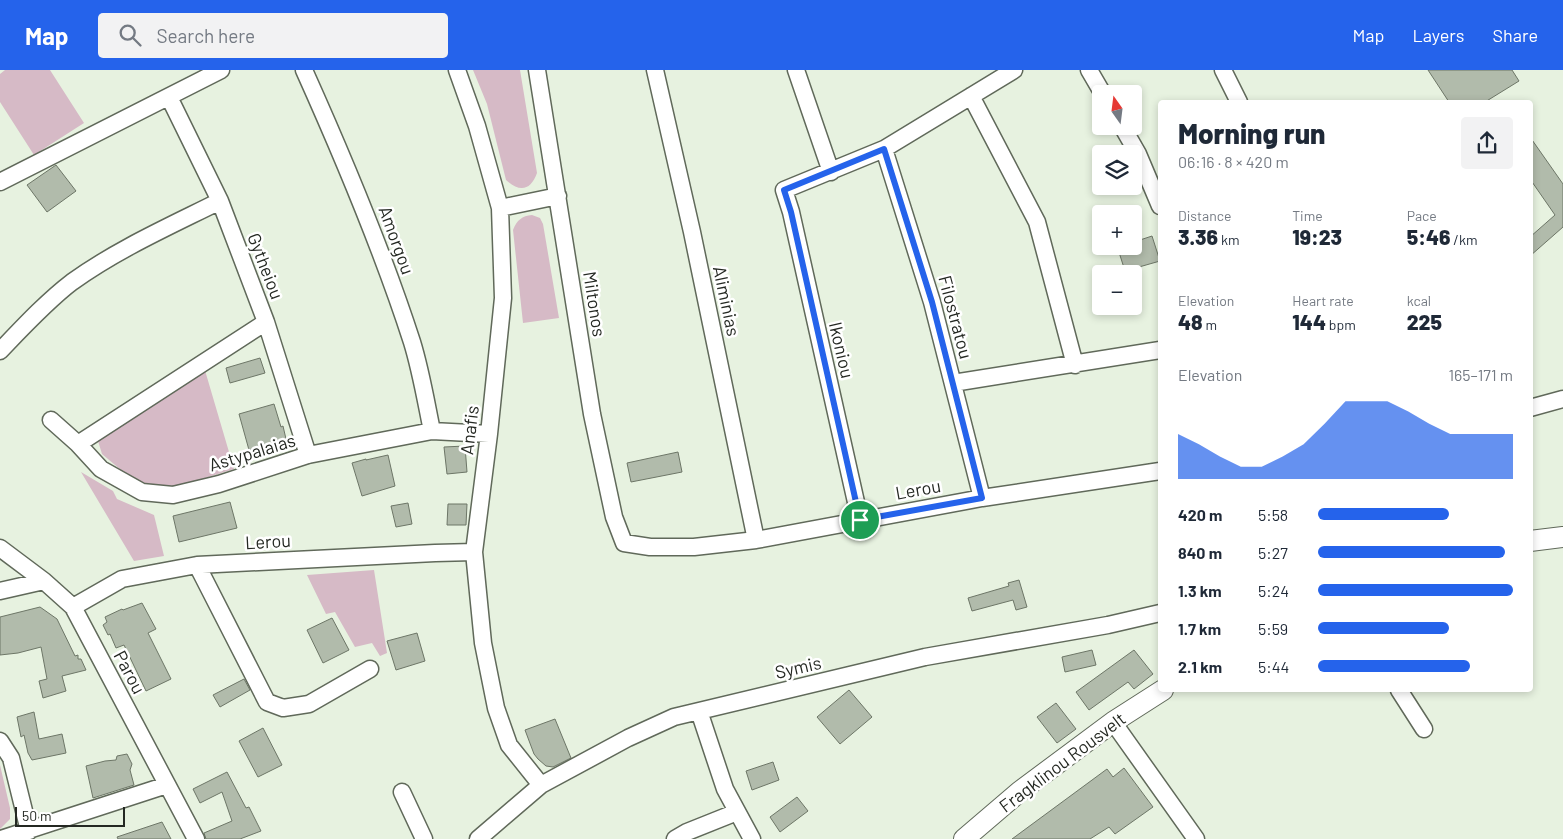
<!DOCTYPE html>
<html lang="en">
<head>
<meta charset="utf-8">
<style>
	:root { --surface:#fff; --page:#f2f2f3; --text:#1f2937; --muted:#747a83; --accent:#2563eb }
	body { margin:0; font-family:Barlow,sans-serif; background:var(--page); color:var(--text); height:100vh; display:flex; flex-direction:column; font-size:19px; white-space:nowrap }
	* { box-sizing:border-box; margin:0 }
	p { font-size:16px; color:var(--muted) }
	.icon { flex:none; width:28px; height:28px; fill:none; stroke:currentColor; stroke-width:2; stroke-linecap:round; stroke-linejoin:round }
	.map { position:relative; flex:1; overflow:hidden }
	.panel { position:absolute; left:1158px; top:30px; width:375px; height:592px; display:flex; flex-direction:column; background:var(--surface); border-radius:5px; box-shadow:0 2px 8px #0003 }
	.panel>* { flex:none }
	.needle { width:32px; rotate:346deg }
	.controls { position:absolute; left:1092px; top:15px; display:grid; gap:10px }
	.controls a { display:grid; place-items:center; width:50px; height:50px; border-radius:5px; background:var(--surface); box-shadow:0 2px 8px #0003; font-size:25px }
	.scale { position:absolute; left:15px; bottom:12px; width:110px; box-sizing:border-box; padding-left:5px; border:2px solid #242822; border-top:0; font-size:14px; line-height:18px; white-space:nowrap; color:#242822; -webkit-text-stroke:4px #fff; paint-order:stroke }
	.pin { position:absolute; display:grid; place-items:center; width:42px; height:42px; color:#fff; margin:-21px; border:2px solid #fff; border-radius:50%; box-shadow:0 1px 5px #0007 }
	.round { display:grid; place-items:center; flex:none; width:52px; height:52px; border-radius:5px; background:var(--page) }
	.head { display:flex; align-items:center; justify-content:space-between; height:85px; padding:0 20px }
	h1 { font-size:28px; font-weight:800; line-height:38px }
	.stats { display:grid; grid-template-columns:repeat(3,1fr); gap:8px; height:85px; padding:5px 20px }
	.stats div { display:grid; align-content:center }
	.stats b { font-size:21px; font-weight:800 }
	.stats small { font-size:14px; font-weight:400 }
	.stats p { font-size:14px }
	.chart { height:140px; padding:10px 20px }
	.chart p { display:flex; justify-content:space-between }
	.chart svg { width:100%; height:90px; margin-top:5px; fill:var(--accent); opacity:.7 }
	ul { padding:0 20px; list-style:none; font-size:16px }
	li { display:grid; grid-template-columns:80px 60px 1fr; align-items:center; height:38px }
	li i { height:12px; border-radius:6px; background:var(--accent) }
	header { display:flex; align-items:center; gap:30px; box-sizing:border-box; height:70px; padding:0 25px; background:var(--accent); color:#fff }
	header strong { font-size:24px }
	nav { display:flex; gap:28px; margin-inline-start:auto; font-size:18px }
	.search { width:350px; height:45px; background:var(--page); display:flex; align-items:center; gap:12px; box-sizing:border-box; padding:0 18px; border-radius:5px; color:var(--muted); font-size:19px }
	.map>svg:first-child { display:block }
	.green { fill:#d6bac6 }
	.building { fill:#b1bbab; stroke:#6d7667 }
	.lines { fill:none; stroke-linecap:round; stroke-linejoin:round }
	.minor-casing { stroke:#60695a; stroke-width:19 }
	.major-casing { stroke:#60695a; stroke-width:22 }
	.minor { stroke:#fff; stroke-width:16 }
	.major { stroke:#fff; stroke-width:20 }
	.route-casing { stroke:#fff; stroke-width:10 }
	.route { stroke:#2563eb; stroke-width:6 }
	.labels { text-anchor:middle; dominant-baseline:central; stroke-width:5; stroke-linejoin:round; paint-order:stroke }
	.street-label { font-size:18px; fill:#242822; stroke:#fff }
</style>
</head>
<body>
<header>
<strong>Map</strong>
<div class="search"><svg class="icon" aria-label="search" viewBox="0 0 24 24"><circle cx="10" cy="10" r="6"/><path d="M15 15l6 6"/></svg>Search here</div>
<nav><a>Map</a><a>Layers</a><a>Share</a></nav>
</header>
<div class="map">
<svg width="1563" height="769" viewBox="0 0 1563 769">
	<rect width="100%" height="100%" fill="#e7f2e0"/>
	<path class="green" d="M5,0H50L84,53L34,85L0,32V4Z
		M473,0H520L537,103C531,120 520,123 506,110L487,34Z
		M532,145L540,148L543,154L559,248L523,253L513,160C517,150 522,146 532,145Z
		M204,297L234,399L173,418L134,411L102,384L98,371Z
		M81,402L113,421L117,429L154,445L164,486L134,491Z
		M374,500L387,583L380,586L372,573L355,577L335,542L326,544L307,505Z
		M0,695L10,738V749L0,759Z"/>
	<path class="building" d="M1428,0H1512L1519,11L1485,32H1449Z
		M1530,67L1563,114V157L1530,186V167L1555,145L1530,109Z
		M56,95L76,121L47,142L27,115Z
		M1152,166L1160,191L1125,201L1117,176H1134V172Z
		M260,288L265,303L230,313L226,298Z
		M274,334L281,357L283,356L286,369L249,380L239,344Z
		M465,376L467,402L447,404L444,377Z
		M678,382L682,402L631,412L627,393Z
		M388,385L395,416L362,426L352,393L366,389V390Z
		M230,432L237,458L179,472L173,446Z
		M408,433L412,454L396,457L391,436Z
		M448,434H467L466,455H447Z
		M1019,510L1027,537L1016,540L1013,530L972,541L968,528L1009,516L1008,513Z
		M142,533L156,559L148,563L171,609L146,621L124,575L116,578L110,564L108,565L103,555L107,552L105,547L122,539L123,540Z
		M40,537L57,549L75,586L78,585V589H81L86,600L62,606L66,621L43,628L39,611L47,609L41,577L18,583L0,585V547Z
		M332,548L349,580L323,593L307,560Z
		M417,563L425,591L396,600L387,571Z
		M1092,580L1096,595L1065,602L1062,587Z
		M1134,580L1153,604L1134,619L1128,612L1089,640L1076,622Z
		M244,609L250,620L220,637L213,625Z
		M849,620L872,647L840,674L817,647Z
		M1056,633L1076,659L1057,673L1037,647Z
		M34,642L39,669L62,664L66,683L32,690L28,683L24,665L21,667L17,647Z
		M555,649L571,688L553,697L546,696L538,689L534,684L525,660Z
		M263,658L282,695L258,707L239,671Z
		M127,684L132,694L130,700L134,715L93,728L86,696L105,691L116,690L117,686Z
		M773,692L779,710L752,720L746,701Z
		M1124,698L1153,737L1115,764L1109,757L1090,769H1012L1107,699L1113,707Z
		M227,702L246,738L249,737L261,761L240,769H206L204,763L232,751L222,722L200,733L193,719Z
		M797,727L808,741L780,762L770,747Z
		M162,752L171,769H118L117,767Z"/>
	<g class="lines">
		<defs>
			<path id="minor" d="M304,0C344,89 382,179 412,272C421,301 426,332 432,361
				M457,0L477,56L500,138L503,228L489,364L474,482L483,573L496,638L509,675L541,715
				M537,0L592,344L614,447L624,473L650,477H694L756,470L982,428L1160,401
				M655,0L692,162L756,470
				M796,0L831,102
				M1089,0L1103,24
				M1223,0L1239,32
				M971,26L1037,152L1075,295
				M169,27L220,131L266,252L308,385
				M1122,56L1138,84L1160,136
				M884,79L932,232L982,428
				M0,112L221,0
				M500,138L558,126
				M0,281C22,258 47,231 72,212C118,179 170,156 220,131
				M953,313L1160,280
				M1530,338L1563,329
				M51,350L78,374L101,399L142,422L173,425L219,414L308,385L432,361L489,364
				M78,374L266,252
				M860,450L791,142L784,120L884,79L1014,0
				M0,478L44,511L73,537L196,769
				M197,495L267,632L283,638L309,634L370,599
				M0,521L44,511
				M73,537L122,509L197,495L435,483L474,482
				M1399,620L1424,659
				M699,641L725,719L752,769
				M1113,652L1196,769
				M0,671L11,688L29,761
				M402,722L424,769
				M1,769L167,715
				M478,769L541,715L628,668L674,647L925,587L1108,555L1160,543
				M675,769L687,762L737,742"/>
			<path id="major" d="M1530,471L1563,467
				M964,769L1019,722L1113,652L1163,620"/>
		</defs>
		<use href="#minor" class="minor-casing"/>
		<use href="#major" class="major-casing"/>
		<use href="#minor" class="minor"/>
		<use href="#major" class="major"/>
	</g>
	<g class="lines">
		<defs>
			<path id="route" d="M884,79L932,232L982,428L860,450L791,142L784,120Z"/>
		</defs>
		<use href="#route" class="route-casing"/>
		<use href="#route" class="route"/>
	</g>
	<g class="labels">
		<g class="street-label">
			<text transform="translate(397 170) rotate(70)">Amorgou</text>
			<text transform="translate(266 196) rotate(69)">Gytheiou</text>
			<text transform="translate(727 231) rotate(78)">Aliminias</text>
			<text transform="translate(595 234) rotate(81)">Miltonos</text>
			<text transform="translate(956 247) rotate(75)">Filostratou</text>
			<text transform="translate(842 280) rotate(77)">Ikoniou</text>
			<text transform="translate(469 360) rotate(-83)">Anafis</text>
			<text transform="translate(252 382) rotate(-17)">Astypalaias</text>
			<text transform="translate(918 419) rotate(-10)">Lerou</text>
			<text transform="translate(268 471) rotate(-3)">Lerou</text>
			<text transform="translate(798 597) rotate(-13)">Symis</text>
			<text transform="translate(130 602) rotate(62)">Parou</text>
			<text transform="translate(1062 692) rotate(-37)">Fragklinou Rousvelt</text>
		</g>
	</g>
</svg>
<div class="controls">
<a><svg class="needle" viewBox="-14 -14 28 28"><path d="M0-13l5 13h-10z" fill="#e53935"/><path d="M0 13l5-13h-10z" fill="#747a83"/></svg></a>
<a><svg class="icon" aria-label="layers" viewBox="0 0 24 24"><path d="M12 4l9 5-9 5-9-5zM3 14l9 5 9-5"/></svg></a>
<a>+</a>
<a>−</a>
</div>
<div class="scale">50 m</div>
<div class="pin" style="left:860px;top:450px;background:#1e9e55"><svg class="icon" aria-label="arrive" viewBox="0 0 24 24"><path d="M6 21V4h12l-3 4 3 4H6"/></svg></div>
<section class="panel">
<div class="head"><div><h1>Morning run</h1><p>06:16 · 8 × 420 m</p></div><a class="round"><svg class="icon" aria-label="share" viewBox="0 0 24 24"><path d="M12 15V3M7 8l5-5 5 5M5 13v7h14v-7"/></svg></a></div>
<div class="stats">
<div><p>Distance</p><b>3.36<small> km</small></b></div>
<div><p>Time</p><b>19:23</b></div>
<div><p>Pace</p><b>5:46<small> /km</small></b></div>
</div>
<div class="stats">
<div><p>Elevation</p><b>48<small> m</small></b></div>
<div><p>Heart rate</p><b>144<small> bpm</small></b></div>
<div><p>kcal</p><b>225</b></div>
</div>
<div class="chart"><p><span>Elevation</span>165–171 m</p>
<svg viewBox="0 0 160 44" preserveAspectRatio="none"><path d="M0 44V22L10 27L20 33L30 38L40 38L50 33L60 27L70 17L80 6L90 6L100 6L110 11L120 17L130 22L140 22L150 22L160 22V44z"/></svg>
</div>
<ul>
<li><b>420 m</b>5:58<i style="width:67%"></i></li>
<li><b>840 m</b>5:27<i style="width:96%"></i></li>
<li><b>1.3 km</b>5:24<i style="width:100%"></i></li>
<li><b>1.7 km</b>5:59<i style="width:67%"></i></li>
<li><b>2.1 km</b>5:44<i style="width:78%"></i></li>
</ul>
</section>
</div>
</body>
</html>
